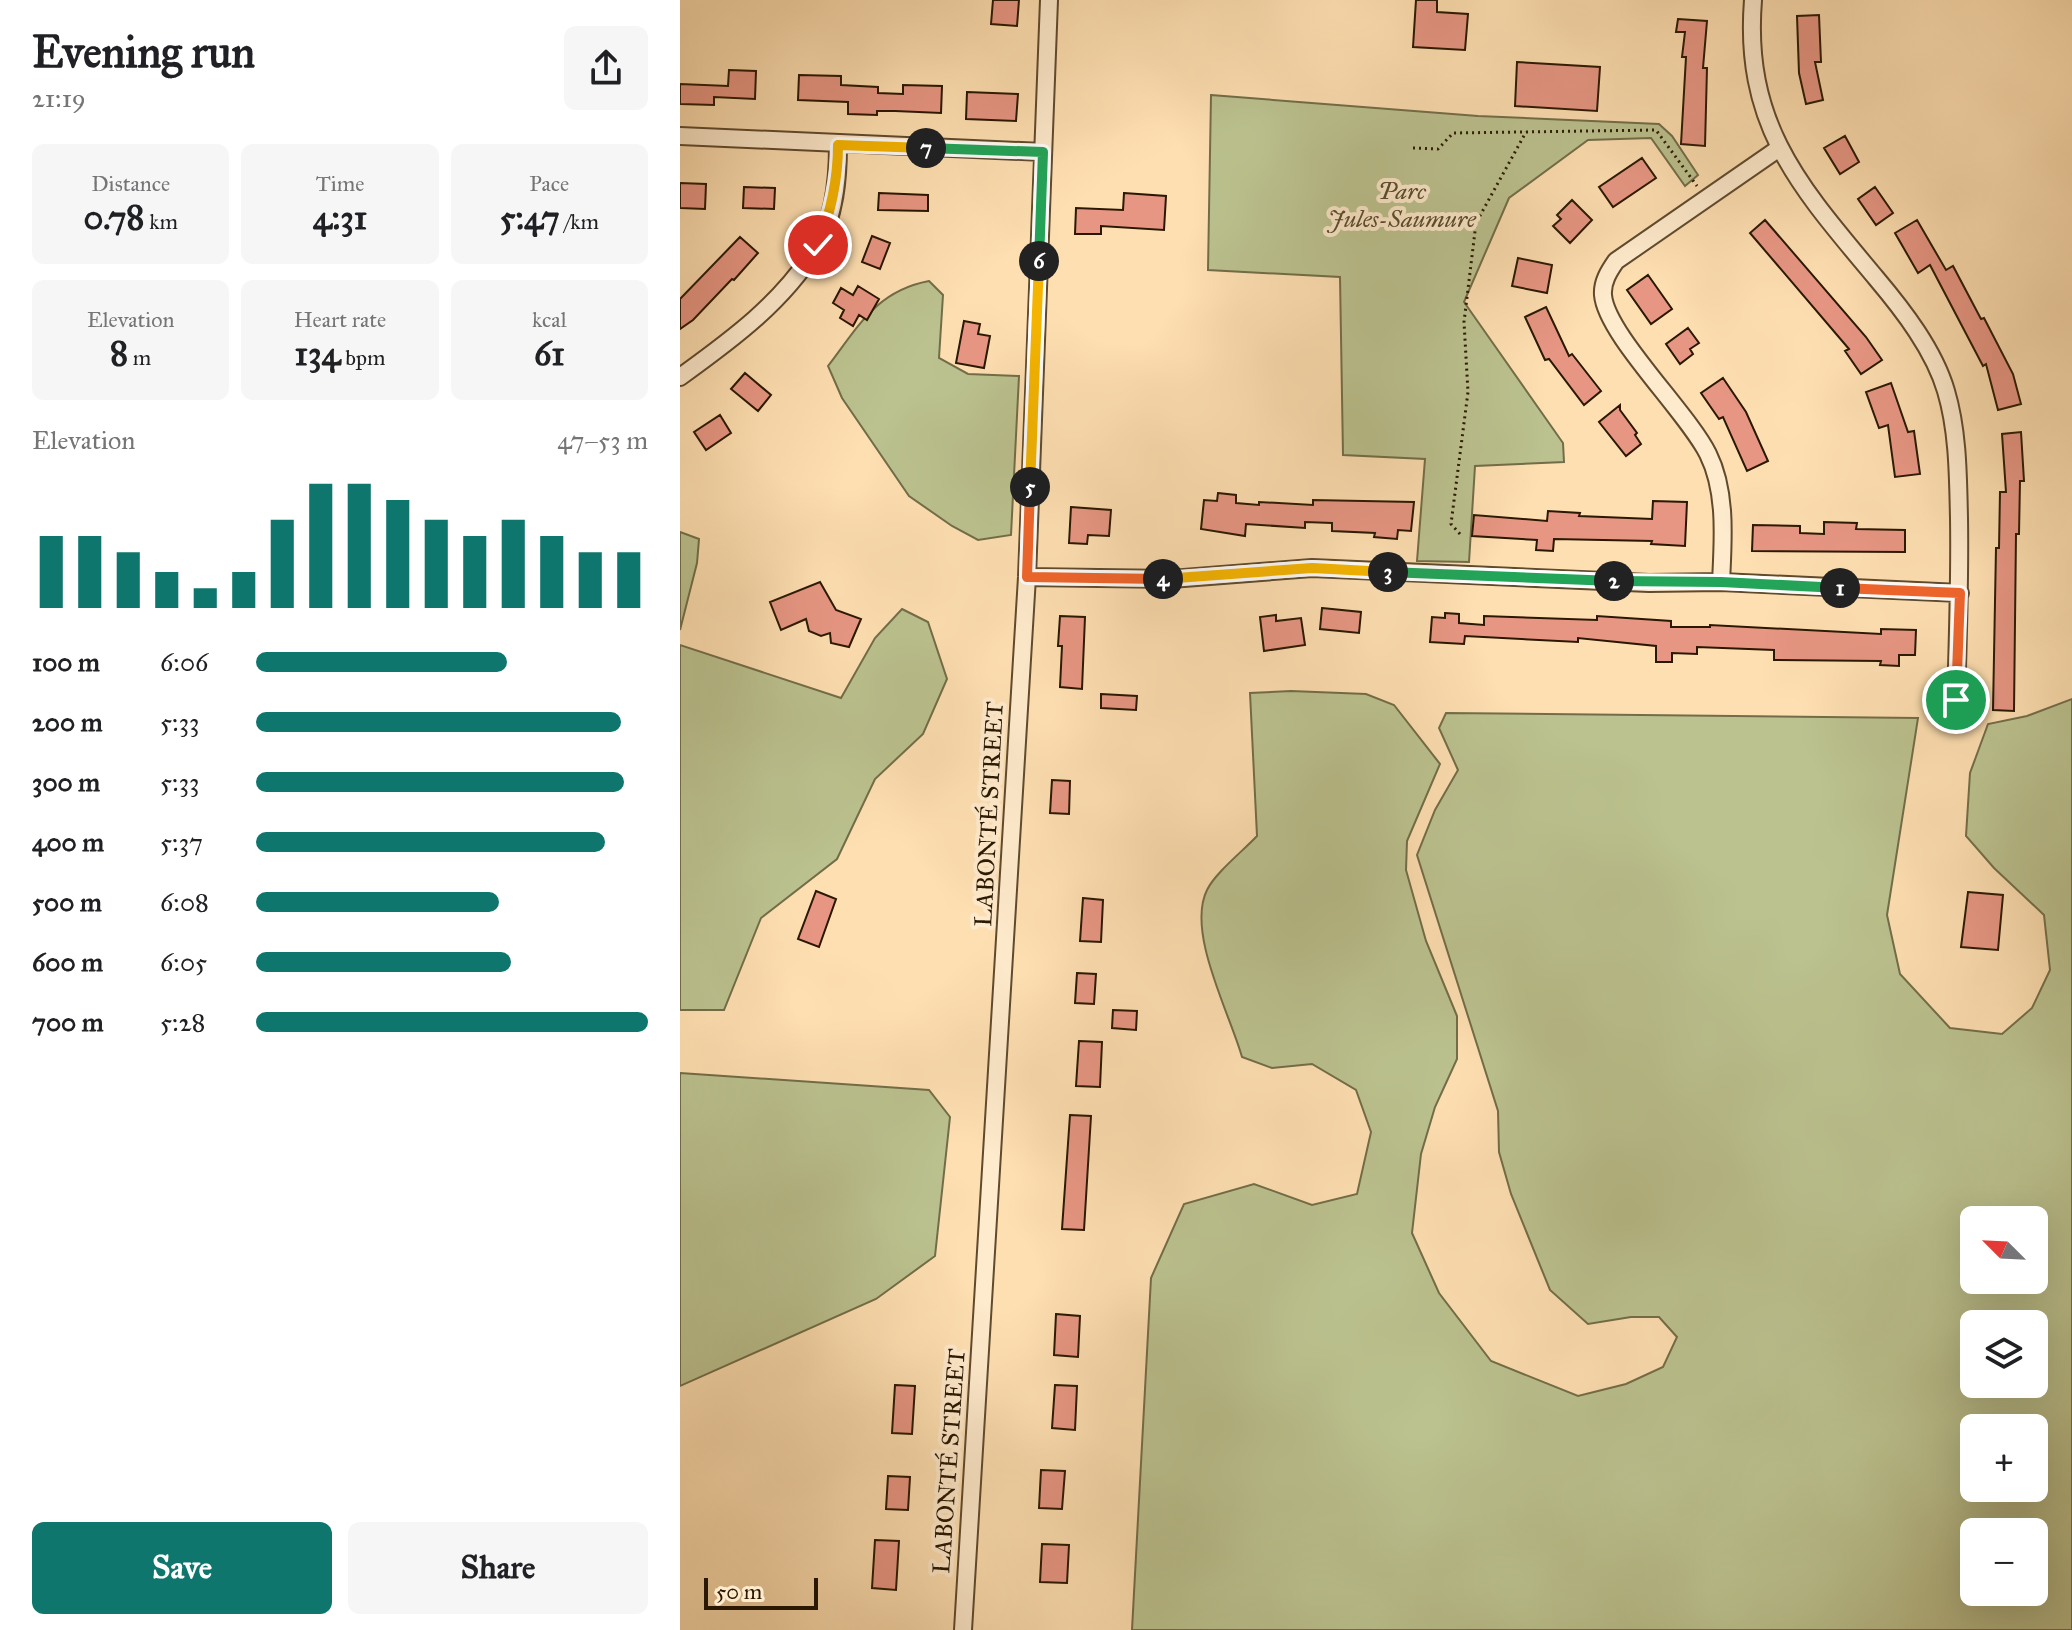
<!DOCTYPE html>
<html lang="en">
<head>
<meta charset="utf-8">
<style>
	:root { --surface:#fff; --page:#f6f6f6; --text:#202124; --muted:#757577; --accent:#0f766e }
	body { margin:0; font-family:"IM FELL Great Primer",serif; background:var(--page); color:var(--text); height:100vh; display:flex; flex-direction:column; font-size:30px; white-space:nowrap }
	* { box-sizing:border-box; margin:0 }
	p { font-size:26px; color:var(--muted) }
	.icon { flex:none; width:44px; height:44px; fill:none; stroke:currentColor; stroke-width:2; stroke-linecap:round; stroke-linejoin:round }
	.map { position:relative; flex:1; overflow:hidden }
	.drawer { display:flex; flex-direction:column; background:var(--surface); width:680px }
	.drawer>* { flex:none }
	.needle { width:52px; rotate:294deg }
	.fabs { position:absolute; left:1280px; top:1206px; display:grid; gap:16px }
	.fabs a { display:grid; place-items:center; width:88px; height:88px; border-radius:12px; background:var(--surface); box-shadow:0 8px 32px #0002; font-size:40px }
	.scale { position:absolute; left:24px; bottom:20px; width:114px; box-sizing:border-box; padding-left:8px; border:4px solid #2a1802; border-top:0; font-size:22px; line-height:28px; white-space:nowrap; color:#2a1802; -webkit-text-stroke:6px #feeacc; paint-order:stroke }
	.pin { position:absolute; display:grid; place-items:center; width:68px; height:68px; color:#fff; margin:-34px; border:4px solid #fff; border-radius:50%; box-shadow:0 2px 8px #0007 }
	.km { position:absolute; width:40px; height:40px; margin:-20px; border-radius:50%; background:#222; color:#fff; font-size:22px; line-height:40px; text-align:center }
	.round { display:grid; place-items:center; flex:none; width:84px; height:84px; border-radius:12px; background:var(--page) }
	.headline { display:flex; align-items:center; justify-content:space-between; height:136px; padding:0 32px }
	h1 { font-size:44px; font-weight:700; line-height:60px }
	.figures { display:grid; grid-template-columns:repeat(3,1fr); gap:12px; height:136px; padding:8px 32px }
	.figures div { display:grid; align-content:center; border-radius:12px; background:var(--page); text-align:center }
	.figures b { font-size:34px; font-weight:700 }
	.figures small { font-size:22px; font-weight:400 }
	.figures p { font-size:22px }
	.chart { height:224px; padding:16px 32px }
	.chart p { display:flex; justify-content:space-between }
	.chart svg { width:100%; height:144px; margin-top:8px; stroke:var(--accent); stroke-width:6 }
	.primary-button { display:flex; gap:16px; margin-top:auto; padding:16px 32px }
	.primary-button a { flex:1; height:92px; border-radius:12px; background:var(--accent); color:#fff; font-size:32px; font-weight:700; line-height:92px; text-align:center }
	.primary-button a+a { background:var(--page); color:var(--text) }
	ul { padding:0 32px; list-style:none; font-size:26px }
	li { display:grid; grid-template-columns:128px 96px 1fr; align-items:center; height:60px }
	li i { height:20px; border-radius:10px; background:var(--accent) }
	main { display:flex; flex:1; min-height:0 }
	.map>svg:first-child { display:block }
	.green { fill:#bbc28f; stroke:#726d48; stroke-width:2; fill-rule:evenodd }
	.building { fill:#e79683; stroke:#2a1802; stroke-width:2 }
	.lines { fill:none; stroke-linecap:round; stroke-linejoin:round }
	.minor-casing { stroke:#5f4a2e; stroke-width:20 }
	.path { stroke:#2a1802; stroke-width:3; stroke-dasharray:2 4; stroke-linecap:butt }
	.minor { stroke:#feeacc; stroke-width:16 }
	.split-1-casing { stroke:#fff; stroke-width:16 }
	.split-2-casing { stroke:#fff; stroke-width:16 }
	.split-3-casing { stroke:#fff; stroke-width:16 }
	.split-4-casing { stroke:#fff; stroke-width:16 }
	.split-5-casing { stroke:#fff; stroke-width:16 }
	.split-6-casing { stroke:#fff; stroke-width:16 }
	.split-7-casing { stroke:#fff; stroke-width:16 }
	.split-8-casing { stroke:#fff; stroke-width:16 }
	.split-1 { stroke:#f0652b; stroke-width:10 }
	.split-2 { stroke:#22a559; stroke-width:10 }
	.split-3 { stroke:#22a559; stroke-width:10 }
	.split-4 { stroke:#f5b400; stroke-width:10 }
	.split-5 { stroke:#f0652b; stroke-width:10 }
	.split-6 { stroke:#f5b400; stroke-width:10 }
	.split-7 { stroke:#22a559; stroke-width:10 }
	.split-8 { stroke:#f5b400; stroke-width:10 }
	.labels { text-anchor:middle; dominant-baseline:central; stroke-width:8; stroke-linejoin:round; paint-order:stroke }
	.park-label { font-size:24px; font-style:italic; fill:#564b2c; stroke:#feeacc }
	.street-label { font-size:24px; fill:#2a1802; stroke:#feeacc }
</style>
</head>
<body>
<main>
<section class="drawer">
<div class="headline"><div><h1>Evening run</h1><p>21:19</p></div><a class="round"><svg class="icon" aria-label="share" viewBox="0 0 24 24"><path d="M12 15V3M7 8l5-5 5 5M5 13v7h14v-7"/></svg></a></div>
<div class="figures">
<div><p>Distance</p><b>0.78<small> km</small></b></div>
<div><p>Time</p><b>4:31</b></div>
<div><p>Pace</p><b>5:47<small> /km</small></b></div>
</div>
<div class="figures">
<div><p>Elevation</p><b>8<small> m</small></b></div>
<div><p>Heart rate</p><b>134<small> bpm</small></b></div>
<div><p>kcal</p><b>61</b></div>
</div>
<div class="chart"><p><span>Elevation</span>47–53 m</p>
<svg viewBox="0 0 160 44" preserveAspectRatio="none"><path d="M5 44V22M15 44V22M25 44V27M35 44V33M45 44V38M55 44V33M65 44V17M75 44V6M85 44V6M95 44V11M105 44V17M115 44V22M125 44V17M135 44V22M145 44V27M155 44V27"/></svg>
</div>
<ul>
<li><b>100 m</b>6:06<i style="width:64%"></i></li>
<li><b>200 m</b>5:33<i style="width:93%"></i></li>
<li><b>300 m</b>5:33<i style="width:94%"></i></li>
<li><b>400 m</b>5:37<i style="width:89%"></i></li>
<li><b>500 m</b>6:08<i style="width:62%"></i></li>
<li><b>600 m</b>6:05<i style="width:65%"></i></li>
<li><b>700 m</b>5:28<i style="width:100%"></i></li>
</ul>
<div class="primary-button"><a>Save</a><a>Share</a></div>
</section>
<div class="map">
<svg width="1392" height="1630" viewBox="0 0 1392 1630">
	<rect width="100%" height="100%" fill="#fedfb1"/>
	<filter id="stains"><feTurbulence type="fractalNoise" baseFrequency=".0025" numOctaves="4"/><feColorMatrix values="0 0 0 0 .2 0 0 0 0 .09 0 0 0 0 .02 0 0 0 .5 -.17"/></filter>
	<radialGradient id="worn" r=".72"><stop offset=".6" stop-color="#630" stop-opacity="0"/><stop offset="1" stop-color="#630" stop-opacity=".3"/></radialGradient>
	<path class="green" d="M531,95L798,116L979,124L992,136L1018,175L1005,186L971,138L908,140L829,198L784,302L883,443L884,462L795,466L789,562L737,561L745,459L663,455L660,277L528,270Z
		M249,281L263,295L259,358L288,374L339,376L331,535L298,540L272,526L229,496L162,398L148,366C178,327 196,291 249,281Z
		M0,532L19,539L17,563L0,630Z
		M222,609L248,622L267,679L243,734L195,779L157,859L81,918L44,1010H0V645L161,698L195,638Z
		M611,691L686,694L714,705L760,764L727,841L726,870L746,941L777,1016V1059L755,1107L741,1154L732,1233L759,1293L811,1361L898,1396L946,1384L983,1367L997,1337L979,1317H951L908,1324L870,1290L831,1194L819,1152L818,1111L737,855L755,810L778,770L759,728L766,713L1238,718L1207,915L1220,974L1270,1028L1322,1034L1352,1008L1370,970L1364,915L1314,868L1286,836L1290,773L1308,724L1347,716L1392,699V1630H452L471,1278L504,1204L574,1184L632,1205L677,1194L691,1132L676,1090L632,1064L592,1068L562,1057C550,1014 506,932 527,890C535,873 564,850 577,836L570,693ZM1294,1220H1354V1280H1294ZM1294,1324H1354V1384H1294ZM1354,1428V1488H1294V1428ZM1354,1532V1592H1294V1532Z
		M0,1073L249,1090L270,1117L255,1256L196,1299L0,1386Z"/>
	<path class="building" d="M313,0H339L337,26L311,24Z
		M736,0H757V12L788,14L785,50L733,47Z
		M1139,15L1141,62H1135L1143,100L1126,104L1119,73L1117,16Z
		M998,19L1027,21L1023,68H1027L1025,146L1001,144L1006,57H1002L1005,32H996Z
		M837,62L920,67L917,111L835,106Z
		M49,70L76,71L75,99L34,97V105L0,104V84L48,86Z
		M119,75L161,76V85L198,87V93L223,94V85L262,86L261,113L215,111H197V115L168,114V102L118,100Z
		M287,92L338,94L336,121L286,119Z
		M1165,136L1179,162L1160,174L1144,148Z
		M962,158L976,178L933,207L919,187Z
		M0,183L26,184L25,209L0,208Z
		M64,187L95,188L94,209L63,208Z
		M1195,187L1213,213L1196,225L1178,199Z
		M199,193L248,195V211L198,210Z
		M444,193L486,196L484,230L421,226V234H395L396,208L443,210Z
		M892,200L912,220L890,243L873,226L881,219L877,215Z
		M1085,220L1186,337L1202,360L1181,374L1165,351L1169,349L1070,233Z
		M1237,220L1266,270L1273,266L1301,319L1304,318L1333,374L1341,404L1318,410L1306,364L1303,366L1250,265L1238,273L1215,233Z
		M192,236L210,243L200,269L182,262Z
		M60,237L78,253L54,280L52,279L13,320L0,329V299Z
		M838,258L872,265L867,293L832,286Z
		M968,275L992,309L971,324L947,290Z
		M178,286L199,299L187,320L179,315L173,326L160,318L164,310L153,303L161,288L173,295Z
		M866,307L889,356L892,354L921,391L904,405L869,359L865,360L845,317Z
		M284,321L300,324L298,334L310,336L304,368L276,363Z
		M1008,328L1019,343L1010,349L1013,354L1000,364L986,344Z
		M65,373L91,395L78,411L51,389Z
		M1043,378L1066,412L1088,461L1067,471L1043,417L1039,419L1021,393Z
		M1211,383L1228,432L1234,431L1240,474L1215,477L1208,425L1199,428L1186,392Z
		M940,405V410L957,433L955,435L961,444L946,456L919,422Z
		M40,415L51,433L26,450L14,432Z
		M1341,432L1344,481H1340L1339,534H1336L1334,711L1313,710L1316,548H1319L1320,492H1326L1322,434Z
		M538,493L556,495V503L579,505V502L633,505V500L734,502L731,531L718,530L717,539L694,537L695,533L652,531V523L625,522V528L566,524L565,536L521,529L524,500L537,501Z
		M973,501L1007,502L1005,546L971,544L972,541L874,539L873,551L856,550L857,540L792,536L794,515L867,521L868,511L900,513L899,516L972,519Z
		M391,507L431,510L429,536L408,535L407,544L389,543Z
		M1144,522L1177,523L1176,529L1225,530V552L1072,551L1073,525L1120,526V533L1144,534Z
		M140,582L156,610L181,619L169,647L151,643L150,633L141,636L129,631L126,619L101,630L90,602Z
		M642,608L681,612L679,633L640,629Z
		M765,613L779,614V623L804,625V616L917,620V616L991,621V627H1030V625L1201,634V629L1236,630L1235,655H1219V666L1200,665L1201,661L1094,660V650L1017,647V654L992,653V662H976V646L898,638V642L785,636L784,644L750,642L752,617L765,618Z
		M596,615V621L621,618L625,645L584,651L580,617Z
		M380,616L405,617L402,689L380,687L382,646H378Z
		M421,694L457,696L456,710L421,708Z
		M372,780L390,781L389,814L370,813Z
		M136,891L156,899L139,947L118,939Z
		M1288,892L1323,895L1318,950L1281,947Z
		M403,898L423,900L421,942L400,941Z
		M397,973L416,974L414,1004L395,1003Z
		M433,1010L457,1011L456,1030L432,1028Z
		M399,1041L422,1042L420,1087L396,1086Z
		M390,1115L411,1116L404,1230L382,1229Z
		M376,1314L400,1316L398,1357L374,1355Z
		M215,1385L235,1386L232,1434L212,1433Z
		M375,1385L397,1386L395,1430L372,1428Z
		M361,1470L385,1471L382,1509L359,1508Z
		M208,1476L230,1477L228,1510L206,1509Z
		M195,1540L219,1541L216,1590L192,1588Z
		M362,1544L389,1545L387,1583L360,1582Z"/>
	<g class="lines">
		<defs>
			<path id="minor" d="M1073,0C1063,126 1121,188 1196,278C1223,310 1254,350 1266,391C1278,431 1278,476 1279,518C1280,578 1278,639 1276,700
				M0,136L363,152
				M0,377C50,341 105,301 137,246C155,217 158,178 158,145
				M347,577L491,579L632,568L969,583L1041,582L1280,593
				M1041,582C1043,540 1047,492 1028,454C1007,412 926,334 923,295C922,282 929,271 936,261L1098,149
				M283,1630L347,577L369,0"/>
		</defs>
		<use href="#minor" class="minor-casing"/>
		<path class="path" d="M733,148L758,149L773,133L976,130L1017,186
			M780,534L771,524L788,392L784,322L796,223L846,132"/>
		<use href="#minor" class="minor"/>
	</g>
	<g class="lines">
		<defs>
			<path id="split-1" d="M1160,588L1280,593L1276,700"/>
			<path id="split-2" d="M934,581L1041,582L1160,588"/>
			<path id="split-3" d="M708,572L934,581"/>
			<path id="split-4" d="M483,579L632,568L708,572"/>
			<path id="split-5" d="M350,487L347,577L483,579"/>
			<path id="split-6" d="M350,487L359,261"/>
			<path id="split-7" d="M246,148L363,152L359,261"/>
			<path id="split-8" d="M138,245C151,212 158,181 158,145L246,148"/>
		</defs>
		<use href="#split-1" class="split-1-casing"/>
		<use href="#split-2" class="split-2-casing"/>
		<use href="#split-3" class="split-3-casing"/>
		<use href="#split-4" class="split-4-casing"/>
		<use href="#split-5" class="split-5-casing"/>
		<use href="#split-6" class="split-6-casing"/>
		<use href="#split-7" class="split-7-casing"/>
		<use href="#split-8" class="split-8-casing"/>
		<use href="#split-1" class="split-1"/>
		<use href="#split-2" class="split-2"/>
		<use href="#split-3" class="split-3"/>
		<use href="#split-4" class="split-4"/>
		<use href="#split-5" class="split-5"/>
		<use href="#split-6" class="split-6"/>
		<use href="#split-7" class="split-7"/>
		<use href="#split-8" class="split-8"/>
	</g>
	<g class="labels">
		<g class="park-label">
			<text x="722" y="191">Parc<tspan x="722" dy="28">Jules-Saumure</tspan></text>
		</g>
		<g class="street-label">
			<text transform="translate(309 814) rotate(-87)">LABONTÉ STREET</text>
			<text transform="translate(269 1461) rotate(-86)">LABONTÉ STREET</text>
		</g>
	</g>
	<rect width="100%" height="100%" filter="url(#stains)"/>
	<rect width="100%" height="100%" fill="url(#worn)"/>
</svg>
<div class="fabs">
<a><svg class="needle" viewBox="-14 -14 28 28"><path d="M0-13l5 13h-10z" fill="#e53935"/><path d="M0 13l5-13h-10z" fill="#757577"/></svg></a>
<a><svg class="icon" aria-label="layers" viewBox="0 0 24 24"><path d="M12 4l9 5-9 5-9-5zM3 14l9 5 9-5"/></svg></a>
<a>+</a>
<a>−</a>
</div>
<div class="scale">50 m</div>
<div class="pin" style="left:1276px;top:700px;background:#1e9e55"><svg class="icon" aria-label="arrive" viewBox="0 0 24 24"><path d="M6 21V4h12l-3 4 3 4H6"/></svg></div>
<div class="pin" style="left:138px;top:245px;background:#d93025"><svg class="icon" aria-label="check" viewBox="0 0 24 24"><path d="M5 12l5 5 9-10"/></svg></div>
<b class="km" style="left:1160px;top:588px">1</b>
<b class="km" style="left:934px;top:581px">2</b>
<b class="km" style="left:708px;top:572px">3</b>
<b class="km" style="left:483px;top:579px">4</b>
<b class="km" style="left:350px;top:487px">5</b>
<b class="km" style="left:359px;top:261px">6</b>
<b class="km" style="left:246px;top:148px">7</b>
</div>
</main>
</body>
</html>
